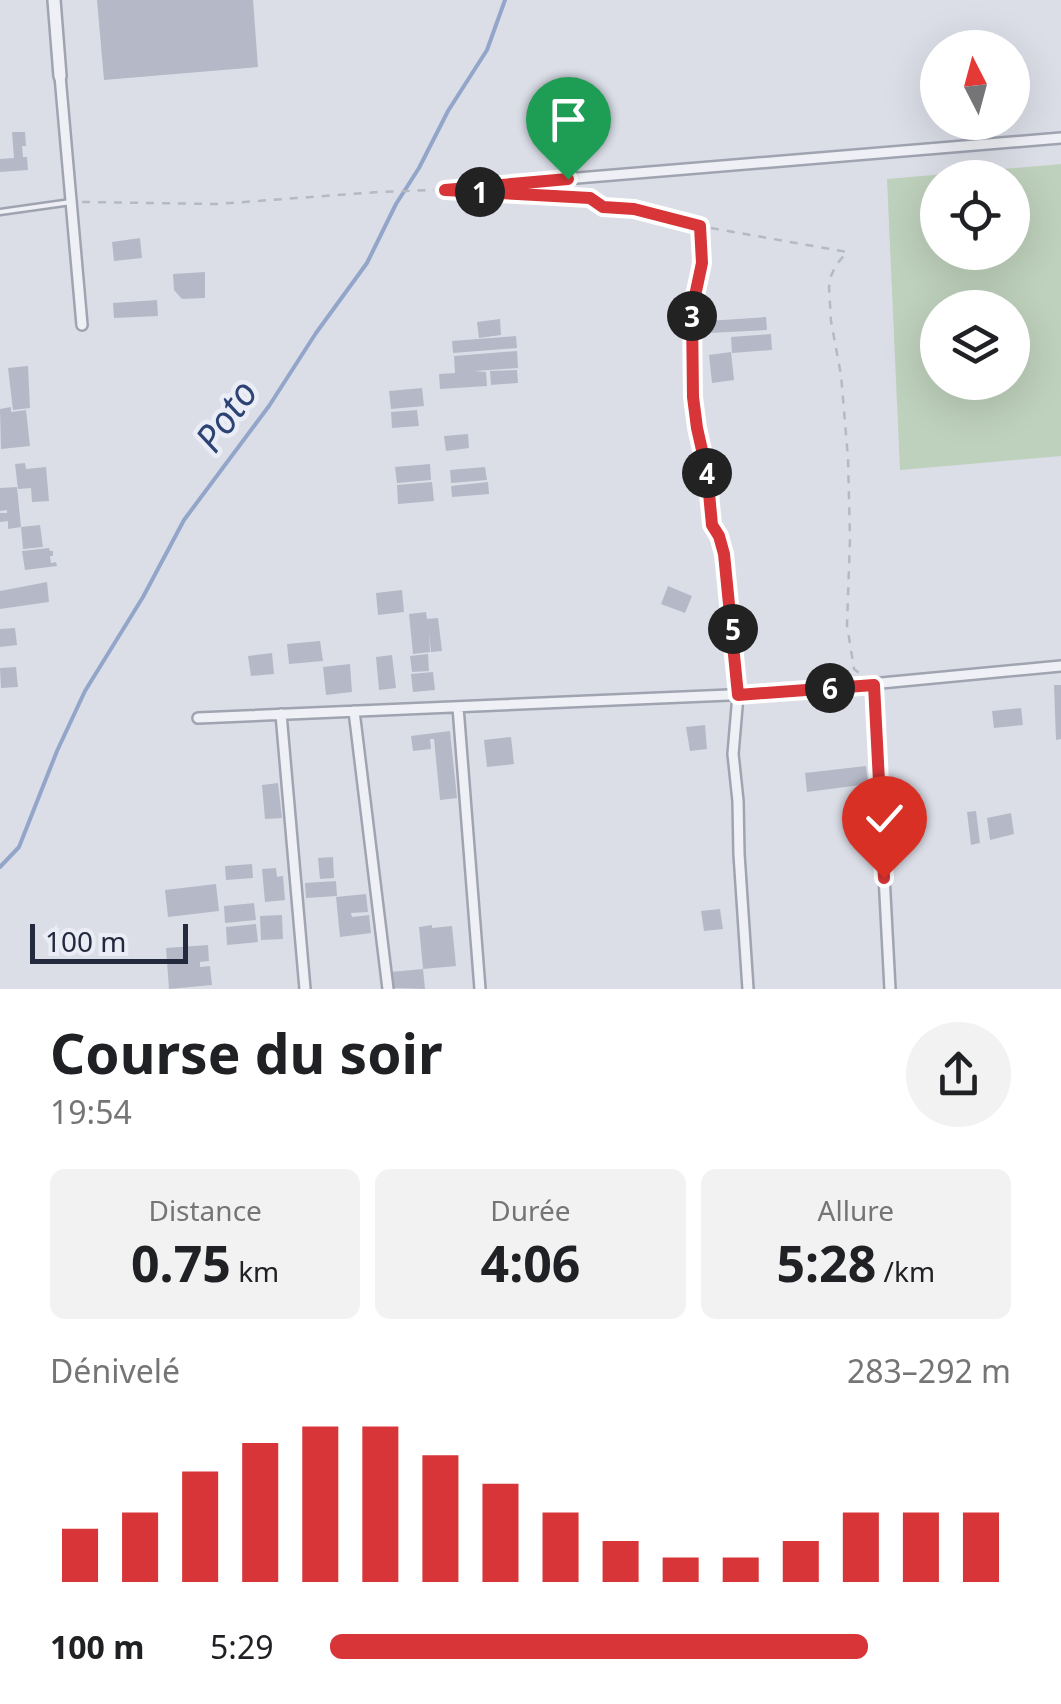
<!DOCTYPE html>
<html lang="fr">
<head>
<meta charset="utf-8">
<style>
	:root { --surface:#fff; --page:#f2f2f2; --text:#202124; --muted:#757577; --accent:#d73538 }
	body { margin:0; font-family:"Noto Sans",sans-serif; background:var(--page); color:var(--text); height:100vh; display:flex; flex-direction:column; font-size:38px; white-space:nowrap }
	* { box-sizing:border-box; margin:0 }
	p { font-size:32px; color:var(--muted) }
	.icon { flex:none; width:55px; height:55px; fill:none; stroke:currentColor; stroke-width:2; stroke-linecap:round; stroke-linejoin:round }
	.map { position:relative; height:989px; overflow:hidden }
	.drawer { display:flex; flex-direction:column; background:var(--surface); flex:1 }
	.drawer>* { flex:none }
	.needle { width:65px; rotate:354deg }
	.fabs { position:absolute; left:920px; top:30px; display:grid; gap:20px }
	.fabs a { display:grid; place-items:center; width:110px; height:110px; border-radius:50%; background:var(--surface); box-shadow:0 10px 40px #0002; font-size:50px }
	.scale { position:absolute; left:30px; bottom:25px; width:158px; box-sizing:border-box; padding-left:10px; border:5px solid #242a3e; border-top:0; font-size:28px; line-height:35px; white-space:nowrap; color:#242a3e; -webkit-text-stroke:8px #eaedf5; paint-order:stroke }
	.pin { position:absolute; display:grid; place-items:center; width:85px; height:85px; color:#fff; margin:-102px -42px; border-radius:50% 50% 50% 0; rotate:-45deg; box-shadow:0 0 10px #0007 }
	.pin .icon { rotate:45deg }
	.km { position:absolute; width:50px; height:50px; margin:-25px; border-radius:50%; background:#222; color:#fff; font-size:28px; line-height:50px; text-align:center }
	.round { display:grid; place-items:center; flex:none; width:105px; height:105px; border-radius:52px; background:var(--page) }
	.overview { display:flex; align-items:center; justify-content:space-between; height:170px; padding:0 50px }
	h1 { font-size:55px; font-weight:700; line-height:75px }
	.metrics { display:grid; grid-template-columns:repeat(3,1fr); gap:15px; height:170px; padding:10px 50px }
	.metrics div { display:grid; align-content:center; border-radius:15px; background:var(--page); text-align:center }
	.metrics b { font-size:50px; font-weight:700 }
	.metrics small { font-size:28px; font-weight:400 }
	.metrics p { font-size:28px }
	.chart { height:280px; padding:20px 50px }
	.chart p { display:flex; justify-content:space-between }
	.chart svg { width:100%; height:180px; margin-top:10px; stroke:var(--accent); stroke-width:6 }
	ul { padding:0 50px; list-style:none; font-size:32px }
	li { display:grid; grid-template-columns:160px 120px 1fr; align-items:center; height:75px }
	li i { height:25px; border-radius:12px; background:var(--accent) }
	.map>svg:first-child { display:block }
	.green { fill:#bed1bc; fill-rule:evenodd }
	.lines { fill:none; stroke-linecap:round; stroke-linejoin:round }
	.stream { stroke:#93a6ca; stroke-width:4 }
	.building { fill:#b5b9c7 }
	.service-casing { stroke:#a0a4b1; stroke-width:9 }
	.minor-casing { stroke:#a0a4b1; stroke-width:14 }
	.tertiary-casing { stroke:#a0a4b1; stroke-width:16 }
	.path { stroke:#b5b9c2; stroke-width:2.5; stroke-dasharray:8 8; stroke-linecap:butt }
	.service { stroke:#eef0f5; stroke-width:4 }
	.minor { stroke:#eef0f5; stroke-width:9 }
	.tertiary { stroke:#eef0f5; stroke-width:11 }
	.route-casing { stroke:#fff; stroke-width:20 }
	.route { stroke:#d73538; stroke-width:12 }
	.labels { text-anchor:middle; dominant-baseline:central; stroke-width:9; stroke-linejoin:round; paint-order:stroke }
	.water-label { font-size:38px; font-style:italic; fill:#2c4374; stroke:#eaedf5 }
</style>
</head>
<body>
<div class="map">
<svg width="1061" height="989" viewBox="0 0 1061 989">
	<rect width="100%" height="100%" fill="#dbdee7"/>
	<path class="green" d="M1061,164V456L900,470L887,179ZM938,178H1012V252H938ZM938,308H1012V382H938Z"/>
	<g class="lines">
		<path class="stream" d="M0,867L19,847L57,751L85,691L143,597L184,520L269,406L316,333L367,263L396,204L419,168L448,111L487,50L505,0"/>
	</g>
	<path class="building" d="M97,0H253L258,67L104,80Z
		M12,132H25L26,146H22L23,157H27L28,170L0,172V159L14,158Z
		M140,238L142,258L114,261L112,242Z
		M205,272V298L182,299L174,290L173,274Z
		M157,300L158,316L114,318L113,303Z
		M766,317L767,330L709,333L708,321Z
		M500,319L501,335L479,338L477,322Z
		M771,334L772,350L732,353L731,337Z
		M516,336L517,348L453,353L452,341Z
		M517,351L518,368L475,371L486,372L487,386L440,389L439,374L455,373L454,356Z
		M731,352L734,380L712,383L709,355Z
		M28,366L30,408L13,410L8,368Z
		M517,370L518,383L491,385L490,371Z
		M422,388L424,406L391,409L389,391Z
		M11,407V412L26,410L30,446L1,449L0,409Z
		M417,410L419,426L392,428L391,412Z
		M468,434L469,448L446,451L444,436Z
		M25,463L26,469L46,467L49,501L32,502L31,488L18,489L15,464Z
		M430,464L431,480L397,483L395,467Z
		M485,467L487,480L451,483L450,470Z
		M432,482L434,501L398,504L397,485Z
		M488,482L489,494L452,497L451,486Z
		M17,487L21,527L8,529V521L0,522V513H7V510L0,511V488Z
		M40,525L43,547L23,549L21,527Z
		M49,548L50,551H53V556H50L51,563L56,562L57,566L25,570L22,551Z
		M47,582L49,602L0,609V591Z
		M668,586L692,596L685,613L661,604Z
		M402,590L404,612L378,615L376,593Z
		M426,612L427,619L438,618L442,651L431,652L429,632L430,652L413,654L409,614Z
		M15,628L17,645L0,647V629Z
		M320,641L323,661L289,664L287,644Z
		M272,653L274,674L251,676L248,656Z
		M428,654L429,671L412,672L410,656Z
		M392,655L396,688L379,690L376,657Z
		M350,664L352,692L326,695L323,667Z
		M16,667L18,687L1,688L0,668Z
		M433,672L435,690L413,692L411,674Z
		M1054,685H1061V739L1056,740Z
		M1021,708L1023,725L994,728L992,711Z
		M705,725L707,749L690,751L686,727Z
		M450,731L457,798L440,800L434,739H430L431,749L413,751L411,736Z
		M511,737L514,764L487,767L484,740Z
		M866,766L868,784L807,792L805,773Z
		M278,783L282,818L265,819L262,785Z
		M976,811L980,843L971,845L967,812Z
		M1011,813L1014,834L990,840L987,818Z
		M333,857L334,878L320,879L318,858Z
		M252,864L253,878L226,880L225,866Z
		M276,868L277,877L283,876L285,900L265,902L262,869Z
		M336,881L337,896L306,898L305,883Z
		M216,884L219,911L168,917L165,890Z
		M366,894L368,912L351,913L352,917L369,915L371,933L340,937L336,897Z
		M254,903L256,920L225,923L224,906Z
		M720,909L723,929L704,931L701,911Z
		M282,915L283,939L261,940L260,916Z
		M256,924L258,942L227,945L226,927Z
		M432,925V928L452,926L456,966L423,969L419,927Z
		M208,945L209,961L200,962V967L210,966L212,985L169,989L166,948Z
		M423,969L425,989L392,988L390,972Z"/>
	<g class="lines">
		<defs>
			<path id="service" d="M0,212L71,202"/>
			<path id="minor" d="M60,76L82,325
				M445,189L1061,138
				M701,226L702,263L692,310L693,397L697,427L707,472L713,525L719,536L724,554L735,643L738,695L733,754L738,801L739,854L748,989
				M874,685L890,989
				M458,707L480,989
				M354,711L388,989
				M281,714L305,989
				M198,718L776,693L1061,666"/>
			<path id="tertiary" d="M54,0L60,76"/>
		</defs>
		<use href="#service" class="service-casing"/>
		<use href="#minor" class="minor-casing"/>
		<use href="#tertiary" class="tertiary-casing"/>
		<path class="path" d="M516,194L590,198L603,207L634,209L694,225
			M82,202L217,204L378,192L434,190
			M711,228L847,252L836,265L831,276L829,287L831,321L841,375L848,458L850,539L847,625L854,669L862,675"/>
		<use href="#service" class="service"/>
		<use href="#minor" class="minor"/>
		<use href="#tertiary" class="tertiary"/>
	</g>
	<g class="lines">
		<defs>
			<path id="route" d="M568,179L445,190L590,198L603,207L634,209L700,226L702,263L692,310L693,397L697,428L707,472L712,525L719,536L724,554L738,695L874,685L884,878"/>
		</defs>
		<use href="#route" class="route-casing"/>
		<use href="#route" class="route"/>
	</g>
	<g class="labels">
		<g class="water-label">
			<text transform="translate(225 415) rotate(-55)">Poto</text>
		</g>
	</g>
</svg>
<div class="fabs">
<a><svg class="needle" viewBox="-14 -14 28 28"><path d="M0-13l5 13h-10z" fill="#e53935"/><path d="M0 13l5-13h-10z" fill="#757577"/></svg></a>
<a><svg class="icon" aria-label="locate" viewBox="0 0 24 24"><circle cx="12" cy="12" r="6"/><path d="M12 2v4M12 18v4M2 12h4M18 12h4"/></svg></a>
<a><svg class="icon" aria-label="layers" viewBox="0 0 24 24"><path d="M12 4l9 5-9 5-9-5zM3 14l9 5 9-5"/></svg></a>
</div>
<div class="scale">100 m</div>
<div class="pin" style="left:568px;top:179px;background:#1e9e55"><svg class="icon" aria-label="arrive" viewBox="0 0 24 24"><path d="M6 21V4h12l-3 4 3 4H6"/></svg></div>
<div class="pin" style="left:884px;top:878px;background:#d93025"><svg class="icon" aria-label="check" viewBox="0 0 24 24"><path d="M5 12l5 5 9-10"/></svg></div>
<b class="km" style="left:480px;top:192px">1</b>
<b class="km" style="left:692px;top:316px">3</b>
<b class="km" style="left:707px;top:473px">4</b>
<b class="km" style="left:733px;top:629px">5</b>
<b class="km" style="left:830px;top:688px">6</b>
</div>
<section class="drawer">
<div class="overview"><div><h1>Course du soir</h1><p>19:54</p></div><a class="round"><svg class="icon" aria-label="share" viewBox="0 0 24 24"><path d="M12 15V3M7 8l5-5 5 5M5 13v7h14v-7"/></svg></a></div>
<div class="metrics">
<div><p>Distance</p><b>0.75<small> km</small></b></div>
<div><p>Durée</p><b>4:06</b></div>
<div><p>Allure</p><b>5:28<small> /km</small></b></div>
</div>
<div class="chart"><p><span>Dénivelé</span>283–292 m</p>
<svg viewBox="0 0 160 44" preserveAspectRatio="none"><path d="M5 44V31M15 44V27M25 44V17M35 44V10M45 44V6M55 44V6M65 44V13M75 44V20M85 44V27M95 44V34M105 44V38M115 44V38M125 44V34M135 44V27M145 44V27M155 44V27"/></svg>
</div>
<ul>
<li><b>100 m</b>5:29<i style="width:79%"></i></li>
</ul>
</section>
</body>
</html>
